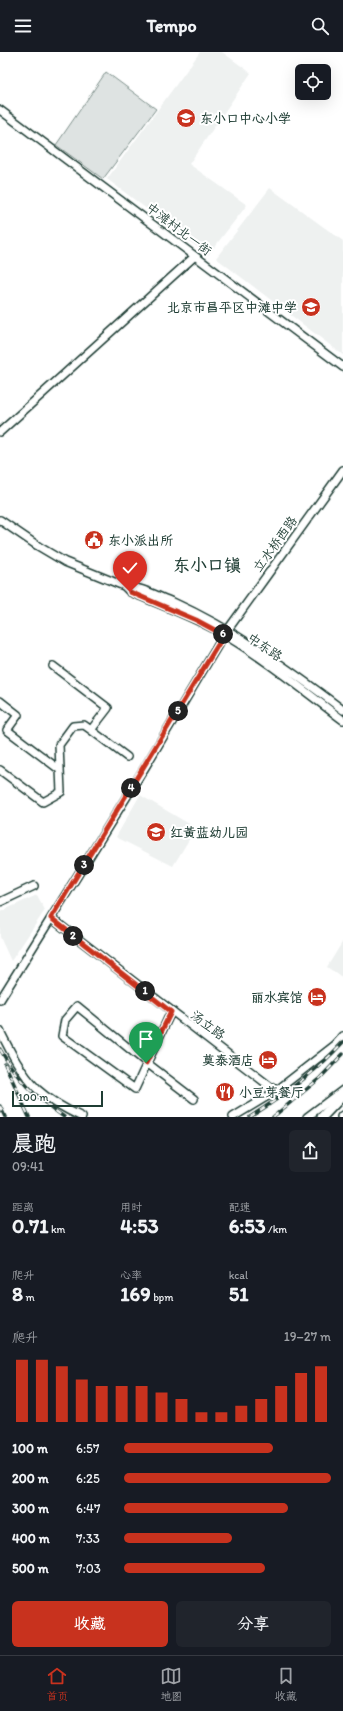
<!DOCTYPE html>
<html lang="zh">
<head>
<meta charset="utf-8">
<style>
	:root { --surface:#171b24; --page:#20242c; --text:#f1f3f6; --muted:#9ea1a6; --line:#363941; --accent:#c8321e }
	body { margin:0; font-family:Itim,"LXGW WenKai TC",sans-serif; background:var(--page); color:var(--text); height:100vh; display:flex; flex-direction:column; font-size:15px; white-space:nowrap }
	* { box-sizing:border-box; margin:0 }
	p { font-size:13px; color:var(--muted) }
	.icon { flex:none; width:22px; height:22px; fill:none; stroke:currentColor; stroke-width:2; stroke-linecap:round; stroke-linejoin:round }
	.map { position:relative; height:1065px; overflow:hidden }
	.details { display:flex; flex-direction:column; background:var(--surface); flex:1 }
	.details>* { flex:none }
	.controls { position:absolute; left:295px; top:12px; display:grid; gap:8px }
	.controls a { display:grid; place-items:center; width:36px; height:36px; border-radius:6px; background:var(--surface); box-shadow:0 4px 16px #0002; font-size:20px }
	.scale { position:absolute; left:12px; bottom:10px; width:91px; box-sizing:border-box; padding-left:4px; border:2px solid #1f3d34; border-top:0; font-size:11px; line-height:14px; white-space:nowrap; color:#1f3d34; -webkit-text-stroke:3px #fff; paint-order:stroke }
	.pin { position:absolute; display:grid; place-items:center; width:34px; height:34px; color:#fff; margin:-41px -17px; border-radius:50% 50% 50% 0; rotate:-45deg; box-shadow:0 0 4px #0007 }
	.pin .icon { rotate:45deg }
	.km { position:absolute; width:20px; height:20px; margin:-10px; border-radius:50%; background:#222; color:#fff; font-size:11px; line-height:20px; text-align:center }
	.round { display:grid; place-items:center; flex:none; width:42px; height:42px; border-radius:6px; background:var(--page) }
	.headline { display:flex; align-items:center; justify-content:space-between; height:68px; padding:0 12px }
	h1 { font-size:22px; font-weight:700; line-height:30px }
	.stats { display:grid; grid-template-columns:repeat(3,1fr); gap:6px; height:68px; padding:4px 12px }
	.stats div { display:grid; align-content:center }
	.stats b { font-size:20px; font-weight:700 }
	.stats small { font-size:11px; font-weight:400 }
	.stats p { font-size:11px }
	.chart { height:112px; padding:8px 12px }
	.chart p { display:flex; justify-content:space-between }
	.chart svg { width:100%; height:72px; margin-top:4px; stroke:var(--accent); stroke-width:6 }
	.cta { display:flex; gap:8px; margin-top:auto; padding:8px 12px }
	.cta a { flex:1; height:46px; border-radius:6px; background:var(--accent); color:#fff; font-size:16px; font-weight:700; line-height:46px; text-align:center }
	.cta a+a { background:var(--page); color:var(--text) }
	ul { padding:0 12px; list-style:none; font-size:13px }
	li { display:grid; grid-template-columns:64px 48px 1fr; align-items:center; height:30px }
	li i { height:10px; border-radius:5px; background:var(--accent) }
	header { display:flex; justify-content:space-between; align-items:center; height:52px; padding:0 12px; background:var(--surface); font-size:18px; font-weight:700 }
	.dock { display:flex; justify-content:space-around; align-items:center; height:56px; border-top:1px solid var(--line); background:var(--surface); font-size:11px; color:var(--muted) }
	.dock a { display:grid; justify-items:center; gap:2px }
	.dock .selected { color:var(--accent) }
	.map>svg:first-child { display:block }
	.built { fill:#eef1f0 }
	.green { fill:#dee3e2; stroke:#7e908b }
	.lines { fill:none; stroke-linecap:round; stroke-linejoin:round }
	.minor-casing { stroke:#1f3d34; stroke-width:10 }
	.major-casing { stroke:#1f3d34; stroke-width:12 }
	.minor { stroke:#fff; stroke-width:7 }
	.major { stroke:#fff; stroke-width:9 }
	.rail-casing { stroke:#1f3d34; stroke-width:3.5 }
	.rail { stroke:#fff; stroke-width:2; stroke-dasharray:6; stroke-linecap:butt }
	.route-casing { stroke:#fff; stroke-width:8 }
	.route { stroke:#c8321e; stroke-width:5 }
	.labels { text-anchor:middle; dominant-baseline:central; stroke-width:4; stroke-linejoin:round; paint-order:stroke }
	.poi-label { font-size:13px; font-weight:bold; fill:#1f3d34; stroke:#fff; text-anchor:start }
	.street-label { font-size:13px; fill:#1f3d34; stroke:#fff }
	.district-label { font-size:17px; font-weight:bold; fill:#1f3d34; stroke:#fff }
</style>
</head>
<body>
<header><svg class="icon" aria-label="menu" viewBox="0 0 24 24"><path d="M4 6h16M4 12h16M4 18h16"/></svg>Tempo<svg class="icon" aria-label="search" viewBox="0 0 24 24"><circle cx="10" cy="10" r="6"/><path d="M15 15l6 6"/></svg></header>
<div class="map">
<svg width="343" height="1065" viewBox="0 0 343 1065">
	<rect width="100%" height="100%" fill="#fff"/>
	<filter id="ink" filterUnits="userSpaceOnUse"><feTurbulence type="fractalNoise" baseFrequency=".025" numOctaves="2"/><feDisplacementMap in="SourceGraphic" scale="8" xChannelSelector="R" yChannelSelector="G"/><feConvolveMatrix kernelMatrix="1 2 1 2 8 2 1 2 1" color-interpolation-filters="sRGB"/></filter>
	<g filter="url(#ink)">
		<path class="built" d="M200,0H222L251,21L189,112L247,153L208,203L107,127Z
			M270,136L343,189V303L216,206Z
			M140,743L196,776L173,814L116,785Z
			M37,843L45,858L11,909L0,885V860Z
			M343,889V926L327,915Z"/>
		<path class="green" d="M106,20L156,57L103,127L56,93Z"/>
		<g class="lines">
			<defs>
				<path id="minor" d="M0,58L343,315
					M0,380L195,204
					M0,468L38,494L65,510L124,534C141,535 157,544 173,550C235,578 289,617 343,658
					M124,534L130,540C159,552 189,563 216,578C262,604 302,637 343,668
					M53,614L108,656L91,678L127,705
					M0,649L18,663L7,678L60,718
					M0,718L43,750L61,740L59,693L73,674L84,673L91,678
					M0,850L34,834
					M51,866L276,1039
					M0,948L144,717L224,583L343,418
					M77,954L147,1011L135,1037L62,984L65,968Z
					M171,960L147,1011L194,1047
					M0,979C10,999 21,1021 37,1037C49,1048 67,1058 82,1065
					M233,1065L276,1039L335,993L343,984
					M307,1065L343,1038"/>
				<path id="major" d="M322,1065L343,1043
					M342,1065L343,1064"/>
			</defs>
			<use href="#minor" class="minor-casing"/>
			<use href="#major" class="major-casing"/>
			<use href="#minor" class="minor"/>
			<use href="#major" class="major"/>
			<defs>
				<path id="rail" d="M0,997C18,1029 34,1044 64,1065
					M5,1012L29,1065
					M0,1054L5,1065
					M250,1065C283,1044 316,1020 343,990
					M273,1065L320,1026L343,1002"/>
			</defs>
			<use href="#rail" class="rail-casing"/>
			<use href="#rail" class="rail"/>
		</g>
	</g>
	<g class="lines" filter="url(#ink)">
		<defs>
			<path id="route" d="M130,540L196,568L224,583L51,866L171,960L146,1011"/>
		</defs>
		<use href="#route" class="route-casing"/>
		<use href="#route" class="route"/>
	</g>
	<defs>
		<symbol id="school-disc" viewBox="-11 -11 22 22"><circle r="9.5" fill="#c8321e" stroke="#fff"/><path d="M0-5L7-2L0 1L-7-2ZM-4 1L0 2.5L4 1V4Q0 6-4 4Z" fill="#fff"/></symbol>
		<symbol id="civic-disc" viewBox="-11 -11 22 22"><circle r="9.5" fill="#c8321e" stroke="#fff"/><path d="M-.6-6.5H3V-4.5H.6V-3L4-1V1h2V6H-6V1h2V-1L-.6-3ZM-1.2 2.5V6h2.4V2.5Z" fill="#fff"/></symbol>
		<symbol id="hotel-disc" viewBox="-11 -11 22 22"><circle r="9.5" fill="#c8321e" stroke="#fff"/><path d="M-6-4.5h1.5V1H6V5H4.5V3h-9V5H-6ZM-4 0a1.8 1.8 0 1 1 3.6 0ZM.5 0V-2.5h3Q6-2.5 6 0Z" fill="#fff"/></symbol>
		<symbol id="restaurant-disc" viewBox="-11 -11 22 22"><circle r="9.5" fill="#c8321e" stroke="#fff"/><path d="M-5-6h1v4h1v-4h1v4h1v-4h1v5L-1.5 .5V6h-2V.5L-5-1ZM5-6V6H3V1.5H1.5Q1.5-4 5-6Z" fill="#fff"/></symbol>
	</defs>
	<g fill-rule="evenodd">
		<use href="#school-disc" x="175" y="55" width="22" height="22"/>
		<use href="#school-disc" x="300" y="244" width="22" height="22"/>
		<use href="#civic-disc" x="83" y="477" width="22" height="22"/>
		<use href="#school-disc" x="145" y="769" width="22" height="22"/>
		<use href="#hotel-disc" x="306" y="934" width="22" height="22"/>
		<use href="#hotel-disc" x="257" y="997" width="22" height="22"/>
		<use href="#restaurant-disc" x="214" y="1029" width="22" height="22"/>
	</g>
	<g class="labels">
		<g class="poi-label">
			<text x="200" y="66">东小口中心小学</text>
			<text x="297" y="255" text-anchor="end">北京市昌平区中滩中学</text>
			<text x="108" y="488">东小派出所</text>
			<text x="170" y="780">红黄蓝幼儿园</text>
			<text x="303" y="945" text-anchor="end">丽水宾馆</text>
			<text x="254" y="1008" text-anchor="end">莫泰酒店</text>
			<text x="239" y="1040">小豆芽餐厅</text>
		</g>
		<g class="street-label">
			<text transform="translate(179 177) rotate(37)">中滩村北一街</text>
			<text transform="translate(275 492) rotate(-54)">立水桥西路</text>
			<text transform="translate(265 595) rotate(34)">中东路</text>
			<text transform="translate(208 973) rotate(37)">汤立路</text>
		</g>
		<g class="district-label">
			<text x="207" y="513">东小口镇</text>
		</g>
	</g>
</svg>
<div class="controls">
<a><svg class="icon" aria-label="locate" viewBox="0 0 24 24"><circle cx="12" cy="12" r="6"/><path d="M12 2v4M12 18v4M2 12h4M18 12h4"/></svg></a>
</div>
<div class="scale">100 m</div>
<div class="pin" style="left:146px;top:1011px;background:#1e9e55"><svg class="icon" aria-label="arrive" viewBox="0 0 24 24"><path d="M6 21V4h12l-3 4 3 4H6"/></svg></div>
<div class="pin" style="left:130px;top:540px;background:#d93025"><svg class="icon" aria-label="check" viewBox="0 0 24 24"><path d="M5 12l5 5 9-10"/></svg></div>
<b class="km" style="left:145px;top:939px">1</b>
<b class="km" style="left:73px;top:884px">2</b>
<b class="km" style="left:84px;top:813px">3</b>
<b class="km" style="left:131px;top:736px">4</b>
<b class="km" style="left:178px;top:659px">5</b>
<b class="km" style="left:223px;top:582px">6</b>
</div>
<section class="details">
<div class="headline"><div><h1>晨跑</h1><p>09:41</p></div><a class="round"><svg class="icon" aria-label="share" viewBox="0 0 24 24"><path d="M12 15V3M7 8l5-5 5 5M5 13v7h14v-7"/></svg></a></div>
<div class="stats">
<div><p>距离</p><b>0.71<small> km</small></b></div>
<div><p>用时</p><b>4:53</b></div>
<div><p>配速</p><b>6:53<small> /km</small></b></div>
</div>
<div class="stats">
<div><p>爬升</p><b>8<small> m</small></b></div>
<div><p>心率</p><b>169<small> bpm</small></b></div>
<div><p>kcal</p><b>51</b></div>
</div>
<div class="chart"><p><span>爬升</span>19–27 m</p>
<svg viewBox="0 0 160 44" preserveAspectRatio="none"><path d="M5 44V6M15 44V6M25 44V10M35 44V18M45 44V22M55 44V22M65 44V22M75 44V26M85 44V30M95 44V38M105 44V38M115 44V34M125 44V30M135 44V22M145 44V14M155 44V10"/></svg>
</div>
<ul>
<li><b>100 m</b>6:57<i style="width:72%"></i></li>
<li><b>200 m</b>6:25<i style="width:100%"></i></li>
<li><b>300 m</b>6:47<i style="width:79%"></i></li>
<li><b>400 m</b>7:33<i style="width:52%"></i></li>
<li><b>500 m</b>7:03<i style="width:68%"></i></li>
</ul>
<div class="cta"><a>收藏</a><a>分享</a></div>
</section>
<nav class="dock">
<a class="selected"><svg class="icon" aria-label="home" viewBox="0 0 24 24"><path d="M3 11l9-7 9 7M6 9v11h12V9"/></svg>首页</a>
<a><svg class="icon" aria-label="map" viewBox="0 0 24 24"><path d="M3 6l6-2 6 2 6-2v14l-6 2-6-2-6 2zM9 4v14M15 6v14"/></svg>地图</a>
<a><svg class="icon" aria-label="saved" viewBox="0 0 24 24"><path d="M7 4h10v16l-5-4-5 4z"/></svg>收藏</a>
</nav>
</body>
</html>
